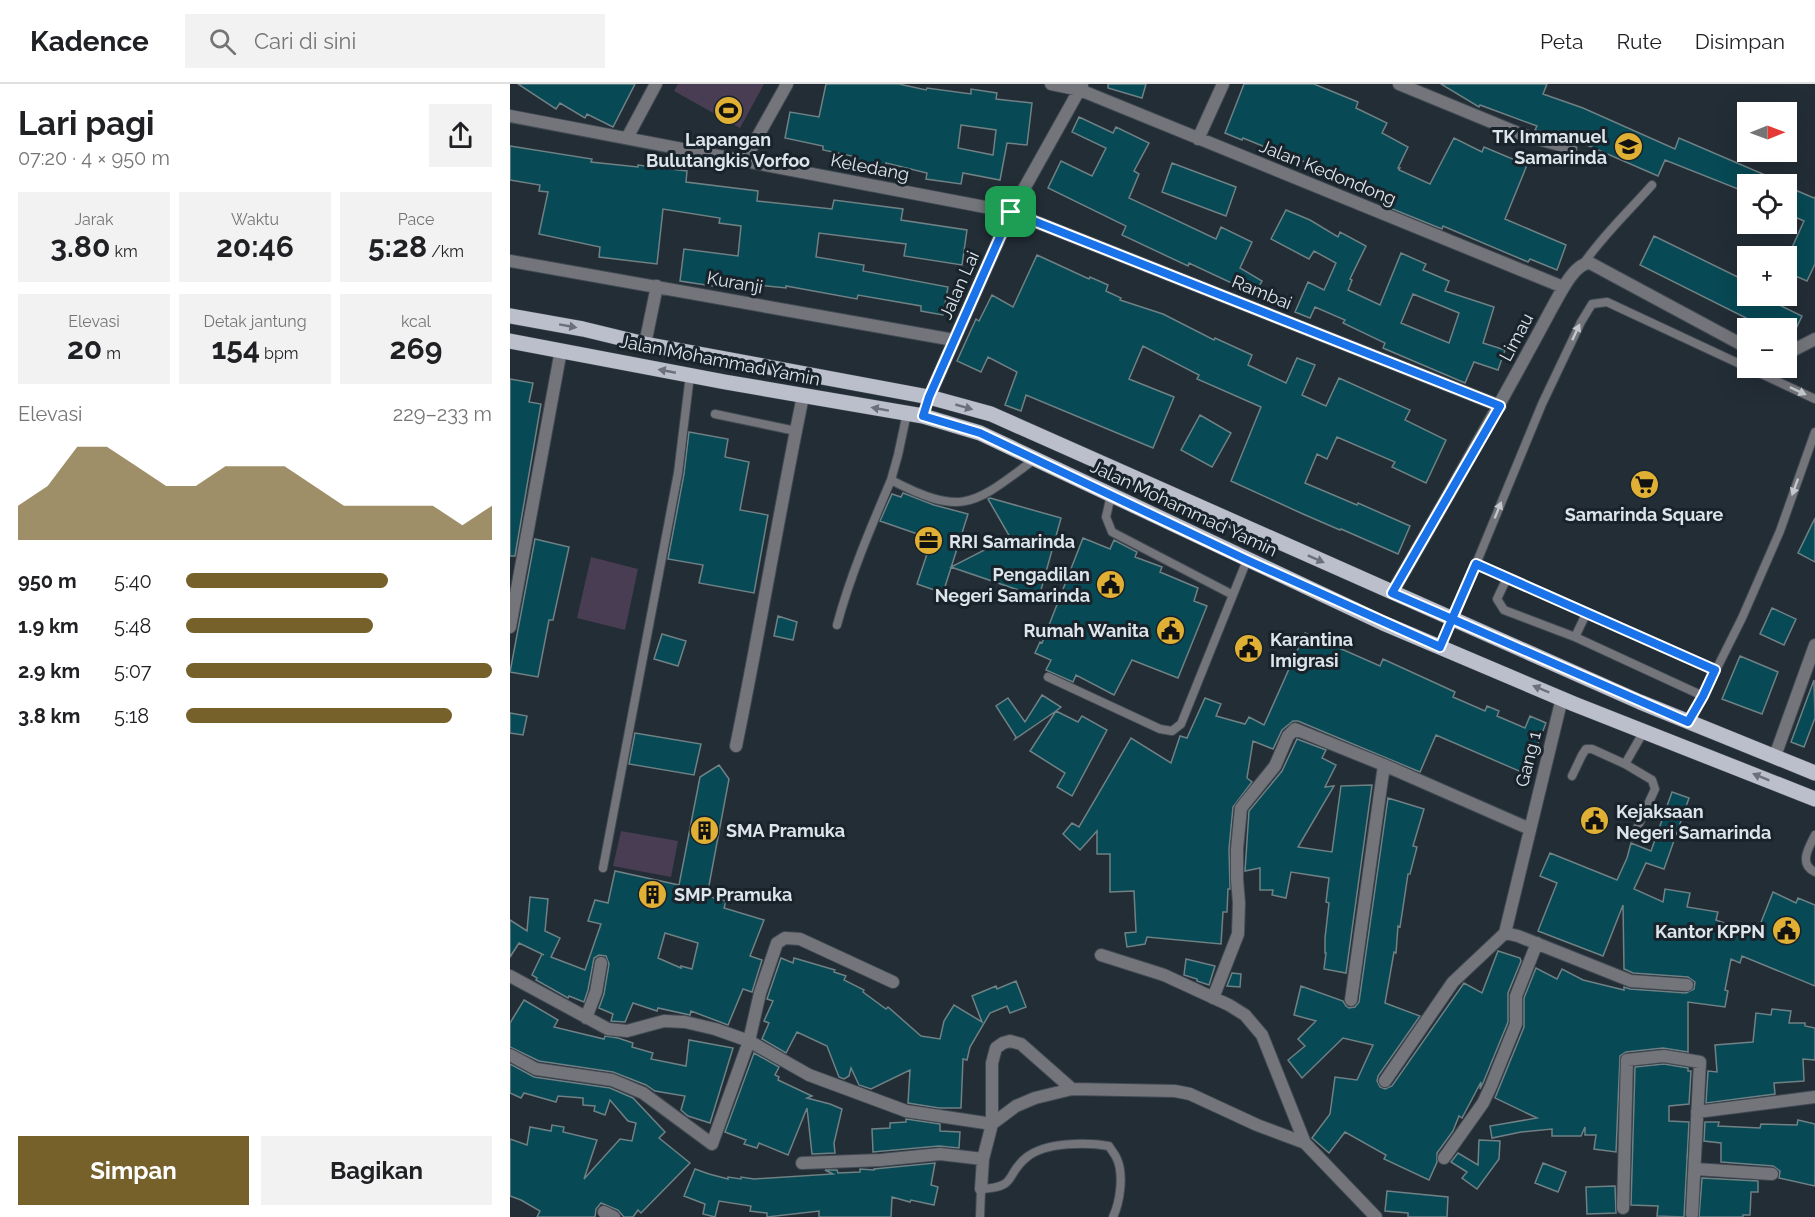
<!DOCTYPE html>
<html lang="id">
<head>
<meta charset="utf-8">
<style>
	:root { --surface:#fff; --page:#f2f2f2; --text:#202124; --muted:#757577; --line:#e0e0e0; --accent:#76612b }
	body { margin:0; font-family:Raleway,sans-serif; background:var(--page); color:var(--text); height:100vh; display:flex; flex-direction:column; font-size:22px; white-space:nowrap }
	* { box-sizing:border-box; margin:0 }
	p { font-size:20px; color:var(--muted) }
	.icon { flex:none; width:33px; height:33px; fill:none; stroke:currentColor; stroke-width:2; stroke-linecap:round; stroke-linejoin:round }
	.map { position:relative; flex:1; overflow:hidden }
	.panel { display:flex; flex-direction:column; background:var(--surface); width:510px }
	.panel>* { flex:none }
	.needle { width:39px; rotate:89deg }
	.controls { position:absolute; left:1227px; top:18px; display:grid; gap:12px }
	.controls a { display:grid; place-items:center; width:60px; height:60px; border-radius:0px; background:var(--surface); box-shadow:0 6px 24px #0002; font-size:30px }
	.pin { position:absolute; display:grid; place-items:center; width:51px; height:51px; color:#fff; margin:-26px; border-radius:12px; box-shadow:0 3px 9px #0006 }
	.round { display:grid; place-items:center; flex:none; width:63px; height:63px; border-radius:0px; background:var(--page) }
	.head { display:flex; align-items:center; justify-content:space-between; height:102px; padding:0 18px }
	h1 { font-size:33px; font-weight:700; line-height:45px }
	.figures { display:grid; grid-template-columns:repeat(3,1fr); gap:9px; height:102px; padding:6px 18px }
	.figures div { display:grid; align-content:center; border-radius:0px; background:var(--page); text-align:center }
	.figures b { font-size:30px; font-weight:700 }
	.figures small { font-size:16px; font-weight:400 }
	.figures p { font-size:16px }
	.chart { height:168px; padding:12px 18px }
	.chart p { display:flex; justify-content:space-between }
	.chart svg { width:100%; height:108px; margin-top:6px; fill:var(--accent); opacity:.7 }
	.primary-button { display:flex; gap:12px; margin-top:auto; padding:12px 18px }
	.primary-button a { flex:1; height:69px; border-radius:0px; background:var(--accent); color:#fff; font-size:24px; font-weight:700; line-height:69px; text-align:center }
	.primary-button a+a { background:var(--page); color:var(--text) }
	ul { padding:0 18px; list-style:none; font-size:20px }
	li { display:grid; grid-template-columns:96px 72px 1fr; align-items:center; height:45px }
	li i { height:15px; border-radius:8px; background:var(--accent) }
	header { display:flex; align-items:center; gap:36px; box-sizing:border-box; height:84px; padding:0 30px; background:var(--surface); border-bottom:2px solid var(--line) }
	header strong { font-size:28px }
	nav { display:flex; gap:33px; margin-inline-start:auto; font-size:21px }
	.search { width:420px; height:54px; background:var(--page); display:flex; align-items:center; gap:15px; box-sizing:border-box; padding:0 21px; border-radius:0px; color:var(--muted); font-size:22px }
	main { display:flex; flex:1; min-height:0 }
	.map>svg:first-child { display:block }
	.green { fill:#483d53 }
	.building { fill:#074954; stroke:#6f8185; stroke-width:1.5; fill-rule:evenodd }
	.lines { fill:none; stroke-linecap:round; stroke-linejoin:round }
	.lane-casing { stroke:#414a53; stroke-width:10 }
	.street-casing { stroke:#414a53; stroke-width:14 }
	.primary-casing { stroke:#414a53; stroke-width:16 }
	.lane { stroke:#74757b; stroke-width:8 }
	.street { stroke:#74757b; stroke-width:12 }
	.primary { stroke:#bbbecb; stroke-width:15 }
	.oneway { fill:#6a707c }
	.oneway2 { fill:#c3c8ce }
	.route-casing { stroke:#fff; stroke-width:12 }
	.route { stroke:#1a73e8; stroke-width:8 }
	.labels { text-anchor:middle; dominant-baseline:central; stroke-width:6; stroke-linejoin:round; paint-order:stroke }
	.poi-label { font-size:18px; font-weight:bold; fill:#dde4ea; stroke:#19232c; text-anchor:start }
	.street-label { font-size:18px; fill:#dde4ea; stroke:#19232c }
</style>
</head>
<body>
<header>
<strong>Kadence</strong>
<div class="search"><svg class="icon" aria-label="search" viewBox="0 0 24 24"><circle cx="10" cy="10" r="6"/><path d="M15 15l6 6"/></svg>Cari di sini</div>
<nav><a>Peta</a><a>Rute</a><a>Disimpan</a></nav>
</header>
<main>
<section class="panel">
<div class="head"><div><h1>Lari pagi</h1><p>07:20 · 4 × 950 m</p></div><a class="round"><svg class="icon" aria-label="share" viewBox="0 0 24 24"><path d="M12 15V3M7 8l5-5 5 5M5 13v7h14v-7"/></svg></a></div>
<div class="figures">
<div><p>Jarak</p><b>3.80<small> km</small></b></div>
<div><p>Waktu</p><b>20:46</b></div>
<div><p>Pace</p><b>5:28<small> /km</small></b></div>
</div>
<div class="figures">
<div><p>Elevasi</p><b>20<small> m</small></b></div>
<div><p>Detak jantung</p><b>154<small> bpm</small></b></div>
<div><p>kcal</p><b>269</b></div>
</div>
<div class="chart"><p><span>Elevasi</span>229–233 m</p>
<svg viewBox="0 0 160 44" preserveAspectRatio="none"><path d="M0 44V30L10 22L20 6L30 6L40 14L50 22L60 22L70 14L80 14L90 14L100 22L110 30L120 30L130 30L140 30L150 38L160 30V44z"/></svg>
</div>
<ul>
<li><b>950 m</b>5:40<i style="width:66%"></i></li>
<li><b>1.9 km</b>5:48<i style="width:61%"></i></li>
<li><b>2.9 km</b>5:07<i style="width:100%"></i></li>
<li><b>3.8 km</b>5:18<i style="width:87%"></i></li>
</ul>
<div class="primary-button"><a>Simpan</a><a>Bagikan</a></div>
</section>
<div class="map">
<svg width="1305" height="1133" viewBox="0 0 1305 1133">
	<rect width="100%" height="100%" fill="#232d36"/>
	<path class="green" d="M168,0H254L230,44L164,7Z
		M81,473L128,485L115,546L67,534Z
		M111,747L168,757L161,793L103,782Z"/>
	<path class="building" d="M8,0H125L103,43L77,30L75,34L50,19L46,25Z
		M316,0H389L416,6L417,4L461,10V5L487,9L486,15L522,19L517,61L497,59L490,96L453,89L451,100L416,95L417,89L376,79V84L346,80L347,73L313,66V62L275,54L280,28L309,33ZM451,41L486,46L483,71L448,64Z
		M598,0H636L632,14L598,4Z
		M734,0H804L848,18L846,24L877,39L872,49L898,63L888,84H890L889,86L920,100L944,54L972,68L974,63L1017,81L995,135L1056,161L1047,186L1020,175L1018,178L933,142L932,145L880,124L885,112L846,96L844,101L761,62L760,65L733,54L732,56L715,49Z
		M931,0H1037L1033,10L1073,24L1165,65L1169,54L1276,100H1238V109L1155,76L1148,92L1063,55L1025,46L1027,42L970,21L969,23Z
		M569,33L603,49L606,43L639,59L624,87L629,90L619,114L706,155L711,143L742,158L730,184L752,197L745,210L679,179L678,182L612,151L616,142L538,104L551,77L582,92L596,64L562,48Z
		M0,62L82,75L81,78L128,83V81L177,87L176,98L248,107L247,117L322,125L324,116L393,125L391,136L457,146L452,181L394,172L396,160L309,149L306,173L354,181L353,187L438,203L433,231L411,227V222L348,211L347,215L276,202V204L217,198L216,204L170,197L174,165L228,172L231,142L209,139L210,134L153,125L147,180L89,173L90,163L29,150L38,108L29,107L30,101L0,96Z
		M662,79L726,103L716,132L652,108Z
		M1276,102L1304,114L1305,113V180L1297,197L1276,188V177L1294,137L1276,129Z
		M776,126L800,136L828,153L830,148L856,162L840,195L842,196L838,206L870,221L891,169L916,180L913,186L939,197L935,207L984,223L973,259L995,266L988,286L964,278L955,299L873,264L875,259L833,239L835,236L805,223L800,234L785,228L798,198L814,206L826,179L804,167L799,175L761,155ZM903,210L949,229L939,259L891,239Z
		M1144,152L1238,198V212H1251L1292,232L1279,259L1276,260V244H1256L1130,181Z
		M527,171L579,195L580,193L598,201L596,207L611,214L610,216L653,230L704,256L705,254L742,271L738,281L776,299L787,274L805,281L792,311L816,322L829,294L900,326L895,336L936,356L916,399L882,383L885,378L827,353L817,375L807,370L795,399L847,421L848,419L900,442L888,470L831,445L830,446L793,430L721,397L751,323L687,295L689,291L633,262L619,295L664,313L643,364L516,311L511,327L495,321L507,288L478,273L471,288L447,277L466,235L469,237L482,211L503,223Z
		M0,295L23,299L19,318L31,320L5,472H0Z
		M690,331L721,349L702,383L671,366Z
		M179,348L218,355L215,373L239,378L230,426L258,431L244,509L189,499L193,481L158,475L174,390Z
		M393,409L424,421L458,430L433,509L407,500L422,455L370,437L382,410L391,413Z
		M480,414L551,434L529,513L441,483L500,453L478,415Z
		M1305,434V478L1288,469Z
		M573,454L600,465L604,456L627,468L625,473L652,483L650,488L688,504L684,517L697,522L668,594L622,576L604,611L566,591L563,598L536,586L541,576L525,569L530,558L532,559Z
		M25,455L59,463L43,536H39L28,593L0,588Z
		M1262,524L1286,535L1274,561L1250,550Z
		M268,532L287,538L283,556L264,552Z
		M795,549L870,582L873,575L945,608L943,613L975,627L977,622L989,627L987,632L1015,644L1020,632L1036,639L1016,690L926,651L910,688L788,637H783L772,646L763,665L743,657L737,694L742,698L723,723L719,765L720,805H718L717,828H713L711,860L637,853L635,860L617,863L615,849L626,848L624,807L600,808V770H587V747L570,766L553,750L562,739L569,743L621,654L661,679L670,652L677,654L695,614L711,620L706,632L735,640L739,633L754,641Z
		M152,550L176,557L168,582L144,575Z
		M1230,572L1268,588L1252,630L1212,615Z
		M1304,596L1305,634L1294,663L1281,658Z
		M532,611L551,623L546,627L568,638L572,632L597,646L562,712L547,703L555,689L520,667L546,627L505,655L506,653L486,622L498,614L515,638Z
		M0,629L17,632L13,651L0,649Z
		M125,649L191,660L184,691L119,680Z
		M787,655L816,666L812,674L826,681L815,703L824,702L788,763L822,768L831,702L862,701L836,889L814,885L816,869H815V854L819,819L816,818L819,794L781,788L776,814L762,811L763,806H750V784L735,787L739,727L772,687Z
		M209,681L219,695L197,812L216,817L214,824L254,836L240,872L252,876L242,908L233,905L218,941L181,927L180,931L148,924L147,927L123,919L115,938L101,937L103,930L89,924L94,910L99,880L96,872L89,871L84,874L78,906L74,918L59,912L58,914L26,896L27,894L22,891L32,870L34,871L9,859L0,873V836L17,847L20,813L38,815L35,847L50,854L41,873L75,886L91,840L78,837L85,816L98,819L105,787L169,801L190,693ZM155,849L188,859L182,885L171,882V884L148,874Z
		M1162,708L1179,714L1154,785L1136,779L1124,805L1153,818L1155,805L1180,809L1177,823L1208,828L1206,836L1246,851L1263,808L1286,819L1288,814L1305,821V902L1232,872L1230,879L1221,875L1215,906L1218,907L1215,923L1178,918V968L1153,964L1116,968L1110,972L1106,1068L1084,1065L1086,1051H1075V1043L1071,1052H1042V1045L1011,1048L982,1054L980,1042L1027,1034L985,1014L1014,943V914L1026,884L1047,895L1052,885L1073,896L1114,906V903L1120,905L1176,909L1184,905L1185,898L1178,893L1123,889L1114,885L1113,821L1093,872L1028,847L1047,799L1030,792L1040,769L1107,796L1117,774L1121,759L1141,767Z
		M878,714L914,725L903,762L907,763L900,790H898L890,843L888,842L886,869L884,868L875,919L910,932L868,992L867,997L870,1003L875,1005L882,1002L954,899L972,909L988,867L1010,874L1011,877L998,909V938L973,999L970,1005L971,998L952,1034L949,1032L943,1047L927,1069V1078L919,1096L874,1075L876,1071L835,1048L819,1069L802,1054L820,1030L825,993L847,996L863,961L833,954L792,994L778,976L795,962L788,955L806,937L784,931L791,902L833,917L836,922L839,924L845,923L849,918Z
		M271,874L283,879L284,874L325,886L324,888L336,892L334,896L354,906L353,908L376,925L378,923L411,952L430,955L434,937L444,921L472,938L462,912L486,902L487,905L506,897L516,923L500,929L497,922L480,929L460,963L457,976L453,975L451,1024H429L398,1019L400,986L361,1005L349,1001L341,984L339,992L334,995L329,993L317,962L287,948L276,969L252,955L259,939L254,937L263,917L257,915Z
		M676,875L705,882L699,901L687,897V895L674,891Z
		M722,889L731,890L730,903L717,902Z
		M14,916L48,936L44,943L94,955L95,952L108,954L123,959L122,963L143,969L141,975L176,982L179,956L223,964L200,1039L178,1032L171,1026L175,1012L145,1007L136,1001L103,988L29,977L0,963V939Z
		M1262,925L1281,927L1279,939H1295V942L1305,944V976L1293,975L1294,997L1264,999L1265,1010L1196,1019L1198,987L1207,988L1205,961L1243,958L1246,929L1261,931Z
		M244,969L269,983L265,991L269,993L268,996L302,1012L297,1014L320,1020L332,1025L324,1059L325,1069L302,1070L297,1024L278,1071L249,1059L247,1064L234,1060L236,1056L215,1048Z
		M0,980L24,993L100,1004L123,1014L155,1048L149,1054L180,1079L131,1129L128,1126L123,1133H114L108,1126L91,1119L86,1125L85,1133H27L30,1127L11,1116L0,1112V1055L17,1061L20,1043L41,1047L42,1041L54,1043L53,1048L87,1056L74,1095L110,1055L122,1057L126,1039L118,1037L100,1016L95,1031L84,1027L85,1022L73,1021V1014L48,1012L46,1018L14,1009L11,1014L0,1009Z
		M1154,980L1178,984V987H1181L1179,1020L1159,1022V1037L1179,1038L1174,1133L1147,1132L1148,1122L1121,1121L1125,983Z
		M396,1035L430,1040V1047L450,1048L449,1064L429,1062L363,1068L362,1045L380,1044V1039L396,1038Z
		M1288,1036L1305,1040V1102L1269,1094L1270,1087L1263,1082L1211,1078V1059L1194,1057L1195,1038H1209L1208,1042L1250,1044L1251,1040L1287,1041Z
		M969,1056L990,1057L989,1075L967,1105L952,1094L957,1088L941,1078L948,1069L968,1081Z
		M425,1079L421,1101L428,1103L424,1121L401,1116L400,1118L382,1113L381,1133H309V1127L257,1133V1129L240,1127L241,1122L209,1117L205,1133L193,1130L195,1120L174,1112L185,1085L199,1090L218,1095V1093L231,1095V1093L244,1095L323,1090L315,1086H327L328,1089L350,1088V1085L364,1086V1085Z
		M1033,1079L1056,1088L1048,1108L1025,1099Z
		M1192,1094L1248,1097V1108H1241L1240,1131H1233V1133H1189Z
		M1105,1102L1106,1129L1077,1130L1076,1103Z
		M877,1107L938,1113L937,1133H898V1129L875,1127Z"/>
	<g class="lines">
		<defs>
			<path id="lane" d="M1074,179C1094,150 1119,127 1142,101
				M397,329L388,371L381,396C454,434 464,420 525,375
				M205,330L286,347
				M601,411L596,433L602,448L723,511
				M966,480L1032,320L1071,238L1082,220L1097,218L1305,315
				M997,494L987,515L994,526L1065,553L1193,612
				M327,541C340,492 361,443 381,396
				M1065,553L1077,528
				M930,563L966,480L1077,528L1205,586
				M538,593L650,645L662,647L671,640L737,476
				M1178,638L1193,612L1232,534L1270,447L1305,348
				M1062,692L1072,671L1076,665H1082L1115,680
				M1305,751C1299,763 1288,780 1305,788
				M1123,753L1145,705L1142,696L1115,680L1134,647
				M93,784L168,389L180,291
				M470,1133L471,1105C509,1103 494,1091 517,1073C536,1058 577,1058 599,1062C601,1066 605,1070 607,1075C614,1091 610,1118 603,1133"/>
			<path id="street" d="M541,0L570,6L1053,203
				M889,0L1013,51L1061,64
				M0,32L501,128L990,322
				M117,54L146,0
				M688,55L713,0
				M234,77L277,0
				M0,177L444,256
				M135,260L147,202
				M1276,270L1305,255
				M419,313L501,128L572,1
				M882,509C937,414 991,319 1043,222C1050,210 1064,179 1080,179L1238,264
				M0,543L51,266
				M226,662C250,546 269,428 293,312
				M1265,672L1305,561
				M995,849L1008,852L1121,897L1177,901
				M591,871L654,891L719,921L735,931L752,951L795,1059
				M0,892L98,945L117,947L154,937L175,938L205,945L239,957L299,991L396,1027L482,1040L506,1022L525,1014L562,1005L665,1007L680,1010L747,1041L795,1059L866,1133
				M703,914L728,850L729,819L727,795V765L731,724L765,682L778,652L785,645L874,681L1020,745
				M841,916L874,681
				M76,934L86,908L91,879
				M0,971L26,985L102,996L133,1009L202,1060L239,957L250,909L267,859L275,854L290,855L383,898
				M875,997L943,898L995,849L1052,614
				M1187,1028L1305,1013
				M934,1074L973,1019L981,1002L1006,940V912L1027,859
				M292,1079L371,1076L430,1070L473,1075
				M1185,1085L1262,1090
				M471,1105L473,1075L482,1040V979L486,964L493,959L500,957L511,960L562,1005
				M1113,1124L1117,976L1154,972L1190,978L1182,1130
				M94,1128L104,1133"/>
			<path id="primary" d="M0,232L73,245L135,260L419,313L481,330L1130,618L1305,689
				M0,257L215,298L413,332L470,349L873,539L1064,620L1305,715"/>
		</defs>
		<use href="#lane" class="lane-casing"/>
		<use href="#street" class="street-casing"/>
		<use href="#primary" class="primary-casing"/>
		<use href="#lane" class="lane"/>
		<use href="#street" class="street"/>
		<use href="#primary" class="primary"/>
	</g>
	<defs><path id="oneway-solid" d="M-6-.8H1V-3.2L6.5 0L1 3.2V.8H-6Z" transform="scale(1.5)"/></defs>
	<g class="oneway">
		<use href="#oneway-solid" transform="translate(58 242) rotate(10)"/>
		<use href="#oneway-solid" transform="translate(157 287) rotate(-169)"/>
		<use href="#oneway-solid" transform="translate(454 323) rotate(16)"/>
		<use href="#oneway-solid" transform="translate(370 325) rotate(-170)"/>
		<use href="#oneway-solid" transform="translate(806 475) rotate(24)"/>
		<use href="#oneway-solid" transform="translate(1031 605) rotate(-157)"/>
		<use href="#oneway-solid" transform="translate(1251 693) rotate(-158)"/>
	</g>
	<g class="oneway2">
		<use href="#oneway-solid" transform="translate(1066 248) rotate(-65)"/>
		<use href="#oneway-solid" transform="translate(1288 307) rotate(25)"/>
		<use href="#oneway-solid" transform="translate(1285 403) rotate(110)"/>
		<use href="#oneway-solid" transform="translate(988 426) rotate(-68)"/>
	</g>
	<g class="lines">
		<defs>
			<path id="route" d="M501,128L419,313L413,332L470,349L737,476L930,563L942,535L1178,638L1193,612L1205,586L966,480L942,535L882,509L990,322L501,128"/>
		</defs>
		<use href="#route" class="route-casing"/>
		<use href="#route" class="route"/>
	</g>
	<defs>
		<symbol id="stadium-disc" viewBox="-11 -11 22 22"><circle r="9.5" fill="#e0b034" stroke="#19232c"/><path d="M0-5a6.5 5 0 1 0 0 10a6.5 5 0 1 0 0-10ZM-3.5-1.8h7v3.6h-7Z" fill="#111"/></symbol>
		<symbol id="school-disc" viewBox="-11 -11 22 22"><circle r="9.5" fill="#e0b034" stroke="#19232c"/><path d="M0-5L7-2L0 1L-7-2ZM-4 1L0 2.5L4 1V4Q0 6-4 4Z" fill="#111"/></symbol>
		<symbol id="supermarket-disc" viewBox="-11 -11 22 22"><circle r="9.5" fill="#e0b034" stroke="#19232c"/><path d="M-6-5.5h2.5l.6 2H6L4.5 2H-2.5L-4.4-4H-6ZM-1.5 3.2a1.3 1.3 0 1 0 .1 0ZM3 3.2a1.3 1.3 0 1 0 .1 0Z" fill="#111"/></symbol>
		<symbol id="office-disc" viewBox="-11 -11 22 22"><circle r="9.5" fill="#e0b034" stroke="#19232c"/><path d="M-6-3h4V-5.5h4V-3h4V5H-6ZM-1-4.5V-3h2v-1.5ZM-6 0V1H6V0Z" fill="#111"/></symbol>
		<symbol id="civic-disc" viewBox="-11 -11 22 22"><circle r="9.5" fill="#e0b034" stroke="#19232c"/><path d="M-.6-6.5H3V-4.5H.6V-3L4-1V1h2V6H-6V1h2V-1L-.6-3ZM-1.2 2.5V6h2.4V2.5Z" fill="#111"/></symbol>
		<symbol id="building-disc" viewBox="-11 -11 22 22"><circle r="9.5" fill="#e0b034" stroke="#19232c"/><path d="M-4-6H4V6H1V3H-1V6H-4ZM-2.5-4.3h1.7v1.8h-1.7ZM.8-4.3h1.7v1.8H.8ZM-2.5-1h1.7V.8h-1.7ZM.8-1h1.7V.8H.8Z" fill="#111"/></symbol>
	</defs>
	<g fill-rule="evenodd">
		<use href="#stadium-disc" x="202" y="10" width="33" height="33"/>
		<use href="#school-disc" x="1102" y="46" width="33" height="33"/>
		<use href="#supermarket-disc" x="1118" y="384" width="33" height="33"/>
		<use href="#office-disc" x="402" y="440" width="33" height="33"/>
		<use href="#civic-disc" x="584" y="484" width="33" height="33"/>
		<use href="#civic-disc" x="644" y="530" width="33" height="33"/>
		<use href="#civic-disc" x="722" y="548" width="33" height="33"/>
		<use href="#civic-disc" x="1068" y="720" width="33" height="33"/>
		<use href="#building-disc" x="178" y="730" width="33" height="33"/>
		<use href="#building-disc" x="126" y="794" width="33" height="33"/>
		<use href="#civic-disc" x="1260" y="830" width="33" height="33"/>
	</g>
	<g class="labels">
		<g class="poi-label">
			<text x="1097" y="52" text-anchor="end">TK Immanuel<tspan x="1097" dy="21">Samarinda</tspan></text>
			<text x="218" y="55" text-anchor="middle">Lapangan<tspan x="218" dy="21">Bulutangkis Vorfoo</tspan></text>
			<text x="1134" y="430" text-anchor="middle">Samarinda Square</text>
			<text x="439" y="457">RRI Samarinda</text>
			<text x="580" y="490" text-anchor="end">Pengadilan<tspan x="580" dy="21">Negeri Samarinda</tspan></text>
			<text x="639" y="546" text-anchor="end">Rumah Wanita</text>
			<text x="760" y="555">Karantina<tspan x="760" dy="21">Imigrasi</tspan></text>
			<text x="1106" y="727">Kejaksaan<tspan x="1106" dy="21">Negeri Samarinda</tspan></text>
			<text x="216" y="746">SMA Pramuka</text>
			<text x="164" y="810">SMP Pramuka</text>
			<text x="1255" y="847" text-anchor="end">Kantor KPPN</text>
		</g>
		<g class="street-label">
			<text transform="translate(360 83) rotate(11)">Keledang</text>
			<text transform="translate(818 88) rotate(22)">Jalan Kedondong</text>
			<text transform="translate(225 198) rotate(10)">Kuranji</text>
			<text transform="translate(449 201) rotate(-66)">Jalan Lai</text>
			<text transform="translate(752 208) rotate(22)">Rambai</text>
			<text transform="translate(1006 253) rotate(-62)">Limau</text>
			<text transform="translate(210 276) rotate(11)">Jalan Mohammad Yamin</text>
			<text transform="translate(674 424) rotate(25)">Jalan Mohammad Yamin</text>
			<text transform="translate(1018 675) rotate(-76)">Gang 1</text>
		</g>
	</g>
</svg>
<div class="controls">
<a><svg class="needle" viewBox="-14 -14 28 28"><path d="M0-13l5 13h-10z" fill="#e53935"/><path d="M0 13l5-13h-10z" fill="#757577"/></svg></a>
<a><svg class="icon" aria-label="locate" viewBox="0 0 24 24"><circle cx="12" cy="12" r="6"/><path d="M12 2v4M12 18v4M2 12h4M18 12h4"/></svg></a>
<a>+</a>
<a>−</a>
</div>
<div class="pin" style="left:501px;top:128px;background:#1e9e55"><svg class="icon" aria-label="arrive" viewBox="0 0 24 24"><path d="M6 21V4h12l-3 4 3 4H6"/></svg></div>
</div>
</main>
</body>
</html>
